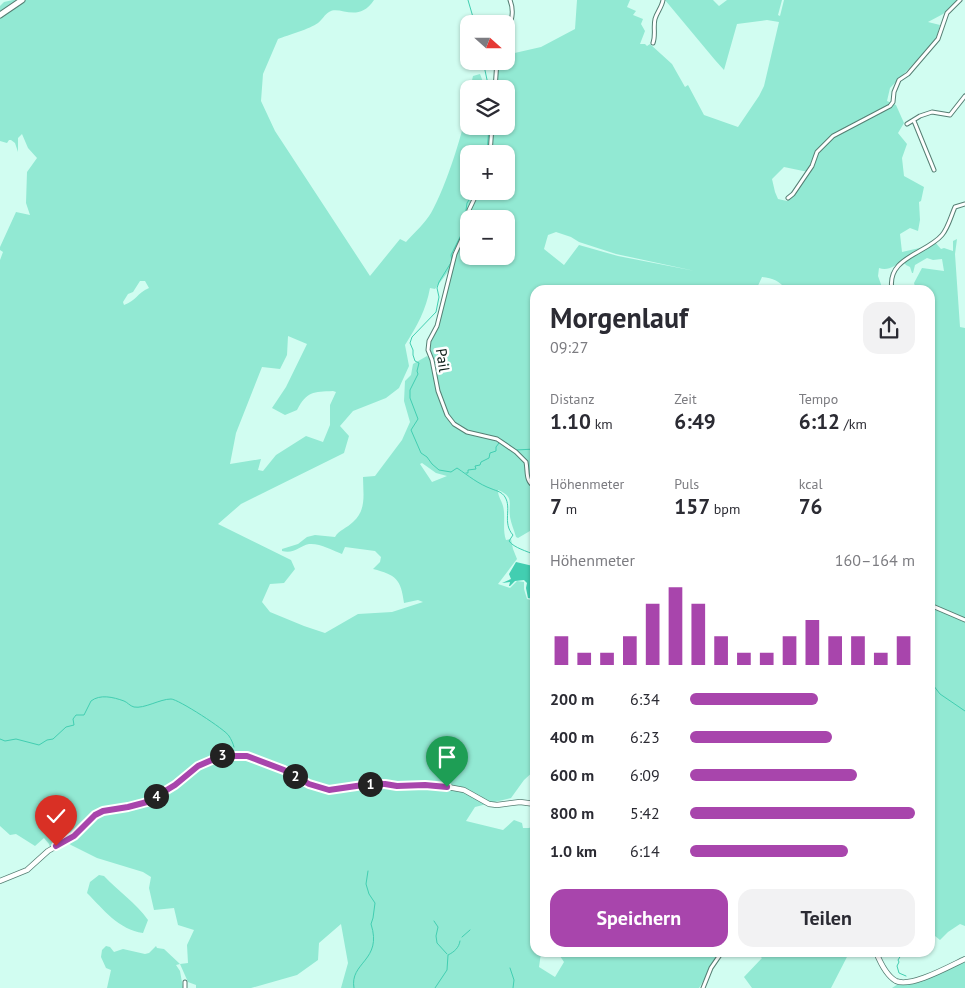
<!DOCTYPE html>
<html lang="de">
<head>
<meta charset="utf-8">
<style>
	:root { --surface:#fff; --page:#f2f2f3; --text:#2b2b33; --muted:#7c7c81; --accent:#a845ac }
	body { margin:0; font-family:"PT Sans",sans-serif; background:var(--page); color:var(--text); height:100vh; display:flex; flex-direction:column; font-size:19px; white-space:nowrap }
	* { box-sizing:border-box; margin:0 }
	p { font-size:16px; color:var(--muted) }
	.icon { flex:none; width:28px; height:28px; fill:none; stroke:currentColor; stroke-width:2; stroke-linecap:round; stroke-linejoin:round }
	.map { position:relative; flex:1; overflow:hidden }
	.details { position:absolute; left:530px; top:285px; width:405px; height:672px; display:flex; flex-direction:column; background:var(--surface); border-radius:15px; box-shadow:0 1px 4px #0004 }
	.details>* { flex:none }
	.needle { width:32px; rotate:111deg }
	.buttons { position:absolute; left:460px; top:15px; display:grid; gap:10px }
	.buttons a { display:grid; place-items:center; width:55px; height:55px; border-radius:10px; background:var(--surface); box-shadow:0 1px 4px #0004; font-size:25px }
	.pin { position:absolute; display:grid; place-items:center; width:42px; height:42px; color:#fff; margin:-51px -21px; border-radius:50% 50% 50% 0; rotate:-45deg; box-shadow:0 0 5px #0007 }
	.pin .icon { rotate:45deg }
	.km { position:absolute; width:25px; height:25px; margin:-12px; border-radius:50%; background:#222; color:#fff; font-size:14px; line-height:25px; text-align:center }
	.round { display:grid; place-items:center; flex:none; width:52px; height:52px; border-radius:15px; background:var(--page) }
	.overview { display:flex; align-items:center; justify-content:space-between; height:85px; padding:0 20px }
	h1 { font-size:28px; font-weight:600; line-height:38px }
	.stats { display:grid; grid-template-columns:repeat(3,1fr); gap:8px; height:85px; padding:5px 20px }
	.stats div { display:grid; align-content:center }
	.stats b { font-size:21px; font-weight:600 }
	.stats small { font-size:14px; font-weight:400 }
	.stats p { font-size:14px }
	.chart { height:140px; padding:10px 20px }
	.chart p { display:flex; justify-content:space-between }
	.chart svg { width:100%; height:90px; margin-top:5px; stroke:var(--accent); stroke-width:6 }
	.cta { display:flex; gap:10px; margin-top:auto; padding:10px 20px }
	.cta a { flex:1; height:58px; border-radius:15px; background:var(--accent); color:#fff; font-size:20px; font-weight:600; line-height:58px; text-align:center }
	.cta a+a { background:var(--page); color:var(--text) }
	ul { padding:0 20px; list-style:none; font-size:16px }
	li { display:grid; grid-template-columns:80px 60px 1fr; align-items:center; height:38px }
	li i { height:12px; border-radius:6px; background:var(--accent) }
	.map>svg:first-child { display:block }
	.green { fill:#92e9d3; fill-rule:evenodd }
	.water { fill:#42ceb1 }
	.lines { fill:none; stroke-linecap:round; stroke-linejoin:round }
	.stream { stroke:#42ceb1; stroke-width:1 }
	.street-casing { stroke:#557e73; stroke-width:5 }
	.secondary-casing { stroke:#557e73; stroke-width:6 }
	.primary-casing { stroke:#557e73; stroke-width:7 }
	.street { stroke:#fff; stroke-width:3 }
	.secondary { stroke:#fff; stroke-width:4.5 }
	.primary { stroke:#fff; stroke-width:5 }
	.route-casing { stroke:#fff; stroke-width:10 }
	.route { stroke:#a845ac; stroke-width:6 }
	.labels { text-anchor:middle; dominant-baseline:central; stroke-width:5; stroke-linejoin:round; paint-order:stroke }
	.street-label { font-size:15px; fill:#0c1d18; stroke:#fff }
</style>
</head>
<body>
<div class="map">
<svg width="965" height="988" viewBox="0 0 965 988">
	<rect width="100%" height="100%" fill="#d1fdf1"/>
	<path class="green" d="M13,0H374C358,24 340,5 329,12C325,14 322,20 318,23C310,29 288,35 278,39L263,74L261,101L275,131L370,276L400,239L406,242C414,233 425,223 431,213C446,187 465,128 469,98V126H506V89H495L497,61H506V55L541,47L575,29L577,0H630L627,7L636,11L633,15L643,19L641,24L645,31L640,44H645L647,46L650,44L672,64L685,87L688,85L704,115L738,127L759,96L764,86L779,22L767,20L737,24L724,70L715,60L665,0H713L719,6L727,0H782L778,15L780,16L784,0H957L943,14L928,22L940,25L937,36L927,50L890,88L887,101L896,105L904,123L898,133L907,144L902,158L904,176L924,187L921,201L919,202L920,220L918,231L910,228L900,234L902,252L924,247L934,241L941,249L944,248L953,251V241L957,239L955,254L960,327L965,328V619L930,604V290H916L914,283L922,268L944,271L942,259L933,260L927,258L915,265L913,273H912L910,267L906,265L902,260C896,266 888,271 879,268L878,276L883,290H786C780,281 773,278 762,277L756,290H535V528L518,538L516,537C514,530 511,523 510,517C508,503 515,497 498,490C498,497 501,499 503,506C506,517 502,529 506,540L511,539L513,549L517,559L498,584L510,588L517,581L524,582V589L527,599L535,601V770L524,780L511,798L475,807L466,821L503,830L514,820L522,823L523,828H529L535,825V952L541,953L539,967L555,977L564,962L558,953H720L699,988H341L348,963L341,924L319,943L318,960L297,975L251,988H196V985L188,982L180,964L176,965L180,971L183,988H107L111,970L106,968L101,957L102,950L106,946L110,947L114,952L123,949L145,954L149,953L156,946L157,948L164,949L180,964L188,963L187,945L194,930L178,925L174,908L154,910L149,888L151,877L143,872L97,858L71,845L67,842L51,851L49,844L44,838L35,846L16,834L10,835L0,826V260L3,252L0,250V247L16,212L30,215L26,203L27,172L37,158L28,148L22,134L18,138V152L15,143L11,140H9L7,143L0,141V6L4,2ZM491,129L490,154H506V191H478L468,213L471,199L476,191H469V154H488ZM784,167L808,172L794,194L787,201L778,199L775,192L772,179ZM469,219H506V256H469ZM464,231L455,254L437,326L428,346L431,360L427,356L413,364L411,375L405,381L404,401L410,422L402,440L375,476L363,477C363,493 367,510 353,522C347,528 339,530 335,537L315,535L307,537L298,544L282,549V551C295,554 299,546 309,544C320,543 332,550 342,554L345,547L375,551L381,557L380,562L373,569C396,575 401,579 404,603L418,600L423,602L392,612L358,614L325,633L304,626L270,612L262,602L270,584L284,583L295,569L291,560L218,524L241,504L344,453L349,436L340,426L353,411L386,398L399,388L409,366L405,345C417,326 426,310 430,288L435,289L450,269L453,252ZM556,232L571,237L579,242L616,254L695,271L618,256L579,245L564,265L544,249L548,235ZM140,281H145L149,288C137,293 136,301 124,305L123,302L128,294L133,292ZM288,336L307,344L286,387L272,408L285,415L297,410C307,391 313,392 333,391L336,392L330,405V425L323,442L306,436L276,455L263,471L258,470L261,459L230,464L236,433L262,367L280,369L287,355ZM422,463L436,473L447,476L432,482L420,464Z
		M480,74L483,82L492,84V89H470L473,76Z
		M931,607L965,621V926L960,924L948,932L940,940L930,932V611Z
		M99,875L104,876C118,891 136,903 148,920L143,933C119,930 103,909 87,893L90,882Z
		M756,953H849L831,988H752L744,977L762,958Z
		M965,960V988H892L898,984H913Z"/>
	<path class="water" d="M516,562L533,566L535,569V599L528,598L526,588L527,583L524,580L515,581L510,586H509L510,582L502,583L511,579L509,574Z"/>
	<g class="lines">
		<path class="stream" d="M468,0L475,24
			M483,61L489,89
			M487,154L489,126
			M475,191L467,203L463,231L451,255L452,261L439,282L437,288L439,297L436,312L412,337L410,343L413,350V355L415,361L419,363L417,371L418,374L410,390V398L418,419L411,430L421,453L427,457L432,464L439,470L451,472L457,468C469,476 478,484 492,489C497,491 502,492 505,497C512,508 502,523 513,535L509,541C514,548 527,551 535,555
			M617,290V286
			M502,440L516,450L535,449
			M466,473H468V470L476,469L475,466L480,465L481,462L489,458L490,453L496,451V447L499,443
			M930,681L940,694L965,711
			M0,739L5,741L16,739L39,745L47,740L53,739L66,727L74,725L73,719L76,715H84L91,701C100,694 113,697 124,701C127,702 130,706 134,707C144,709 160,699 171,699C178,699 226,730 229,736C231,739 233,743 234,747
			M434,921L438,927L436,936L437,943L447,954
			M462,937L470,930
			M903,952L898,960L899,962L897,966L899,973L906,976
			M510,968L514,980L513,988
			M354,988C349,962 383,961 371,924L373,918L375,903L369,894L366,884L368,871
			M435,988L447,970L448,955C454,952 459,948 460,941"/>
		<defs>
			<path id="street" d="M506,35C511,22 515,13 510,0
				M653,43C656,35 653,27 655,19C657,12 662,7 663,0
				M495,89L497,61
				M914,121L934,170
				M907,124L920,116L932,112L950,115L965,96
				M490,154L492,126
				M478,191L469,210L466,230L455,254L437,326L429,341L428,350L432,360L438,391L447,415L454,424L467,432L497,439L516,452L526,462C528,472 525,481 535,487
				M788,198L793,194L812,166L817,152L833,136L890,106L893,102L894,92L899,80L908,74L938,39L947,13L960,0
				M892,290C886,257 926,254 942,235C948,228 951,216 955,207L965,204
				M930,605L965,620
				M185,982V988
				M703,988L711,968L722,952"/>
			<path id="secondary" d="M0,881L27,870L48,851L74,836L95,815L103,811L129,807L147,802L175,785L198,766L221,755L247,756L283,770L309,784L329,790L370,784L397,786L437,785L464,790L489,804L497,805L520,802L535,804
				M876,952C880,962 887,976 896,981C911,988 950,966 965,959"/>
			<path id="primary" d="M0,15L22,0"/>
		</defs>
		<use href="#street" class="street-casing"/>
		<use href="#secondary" class="secondary-casing"/>
		<use href="#primary" class="primary-casing"/>
		<use href="#street" class="street"/>
		<use href="#secondary" class="secondary"/>
		<use href="#primary" class="primary"/>
	</g>
	<g class="lines">
		<defs>
			<path id="route" d="M56,846L74,836L95,815L103,811L128,807L147,802L175,785L198,766L221,756H247L284,770L309,784L329,790L370,784H385L397,786L425,785L447,787"/>
		</defs>
		<use href="#route" class="route-casing"/>
		<use href="#route" class="route"/>
	</g>
	<g class="labels">
		<g class="street-label">
			<text transform="translate(443 360) rotate(81)">Pail</text>
		</g>
	</g>
</svg>
<div class="buttons">
<a><svg class="needle" viewBox="-14 -14 28 28"><path d="M0-13l5 13h-10z" fill="#e53935"/><path d="M0 13l5-13h-10z" fill="#7c7c81"/></svg></a>
<a><svg class="icon" aria-label="layers" viewBox="0 0 24 24"><path d="M12 4l9 5-9 5-9-5zM3 14l9 5 9-5"/></svg></a>
<a>+</a>
<a>−</a>
</div>
<div class="pin" style="left:447px;top:787px;background:#1e9e55"><svg class="icon" aria-label="arrive" viewBox="0 0 24 24"><path d="M6 21V4h12l-3 4 3 4H6"/></svg></div>
<div class="pin" style="left:56px;top:846px;background:#d93025"><svg class="icon" aria-label="check" viewBox="0 0 24 24"><path d="M5 12l5 5 9-10"/></svg></div>
<b class="km" style="left:370px;top:784px">1</b>
<b class="km" style="left:295px;top:776px">2</b>
<b class="km" style="left:222px;top:755px">3</b>
<b class="km" style="left:156px;top:796px">4</b>
<section class="details">
<div class="overview"><div><h1>Morgenlauf</h1><p>09:27</p></div><a class="round"><svg class="icon" aria-label="share" viewBox="0 0 24 24"><path d="M12 15V3M7 8l5-5 5 5M5 13v7h14v-7"/></svg></a></div>
<div class="stats">
<div><p>Distanz</p><b>1.10<small> km</small></b></div>
<div><p>Zeit</p><b>6:49</b></div>
<div><p>Tempo</p><b>6:12<small> /km</small></b></div>
</div>
<div class="stats">
<div><p>Höhenmeter</p><b>7<small> m</small></b></div>
<div><p>Puls</p><b>157<small> bpm</small></b></div>
<div><p>kcal</p><b>76</b></div>
</div>
<div class="chart"><p><span>Höhenmeter</span>160–164 m</p>
<svg viewBox="0 0 160 44" preserveAspectRatio="none"><path d="M5 44V30M15 44V38M25 44V38M35 44V30M45 44V14M55 44V6M65 44V14M75 44V30M85 44V38M95 44V38M105 44V30M115 44V22M125 44V30M135 44V30M145 44V38M155 44V30"/></svg>
</div>
<ul>
<li><b>200 m</b>6:34<i style="width:57%"></i></li>
<li><b>400 m</b>6:23<i style="width:63%"></i></li>
<li><b>600 m</b>6:09<i style="width:74%"></i></li>
<li><b>800 m</b>5:42<i style="width:100%"></i></li>
<li><b>1.0 km</b>6:14<i style="width:70%"></i></li>
</ul>
<div class="cta"><a>Speichern</a><a>Teilen</a></div>
</section>
</div>
</body>
</html>
